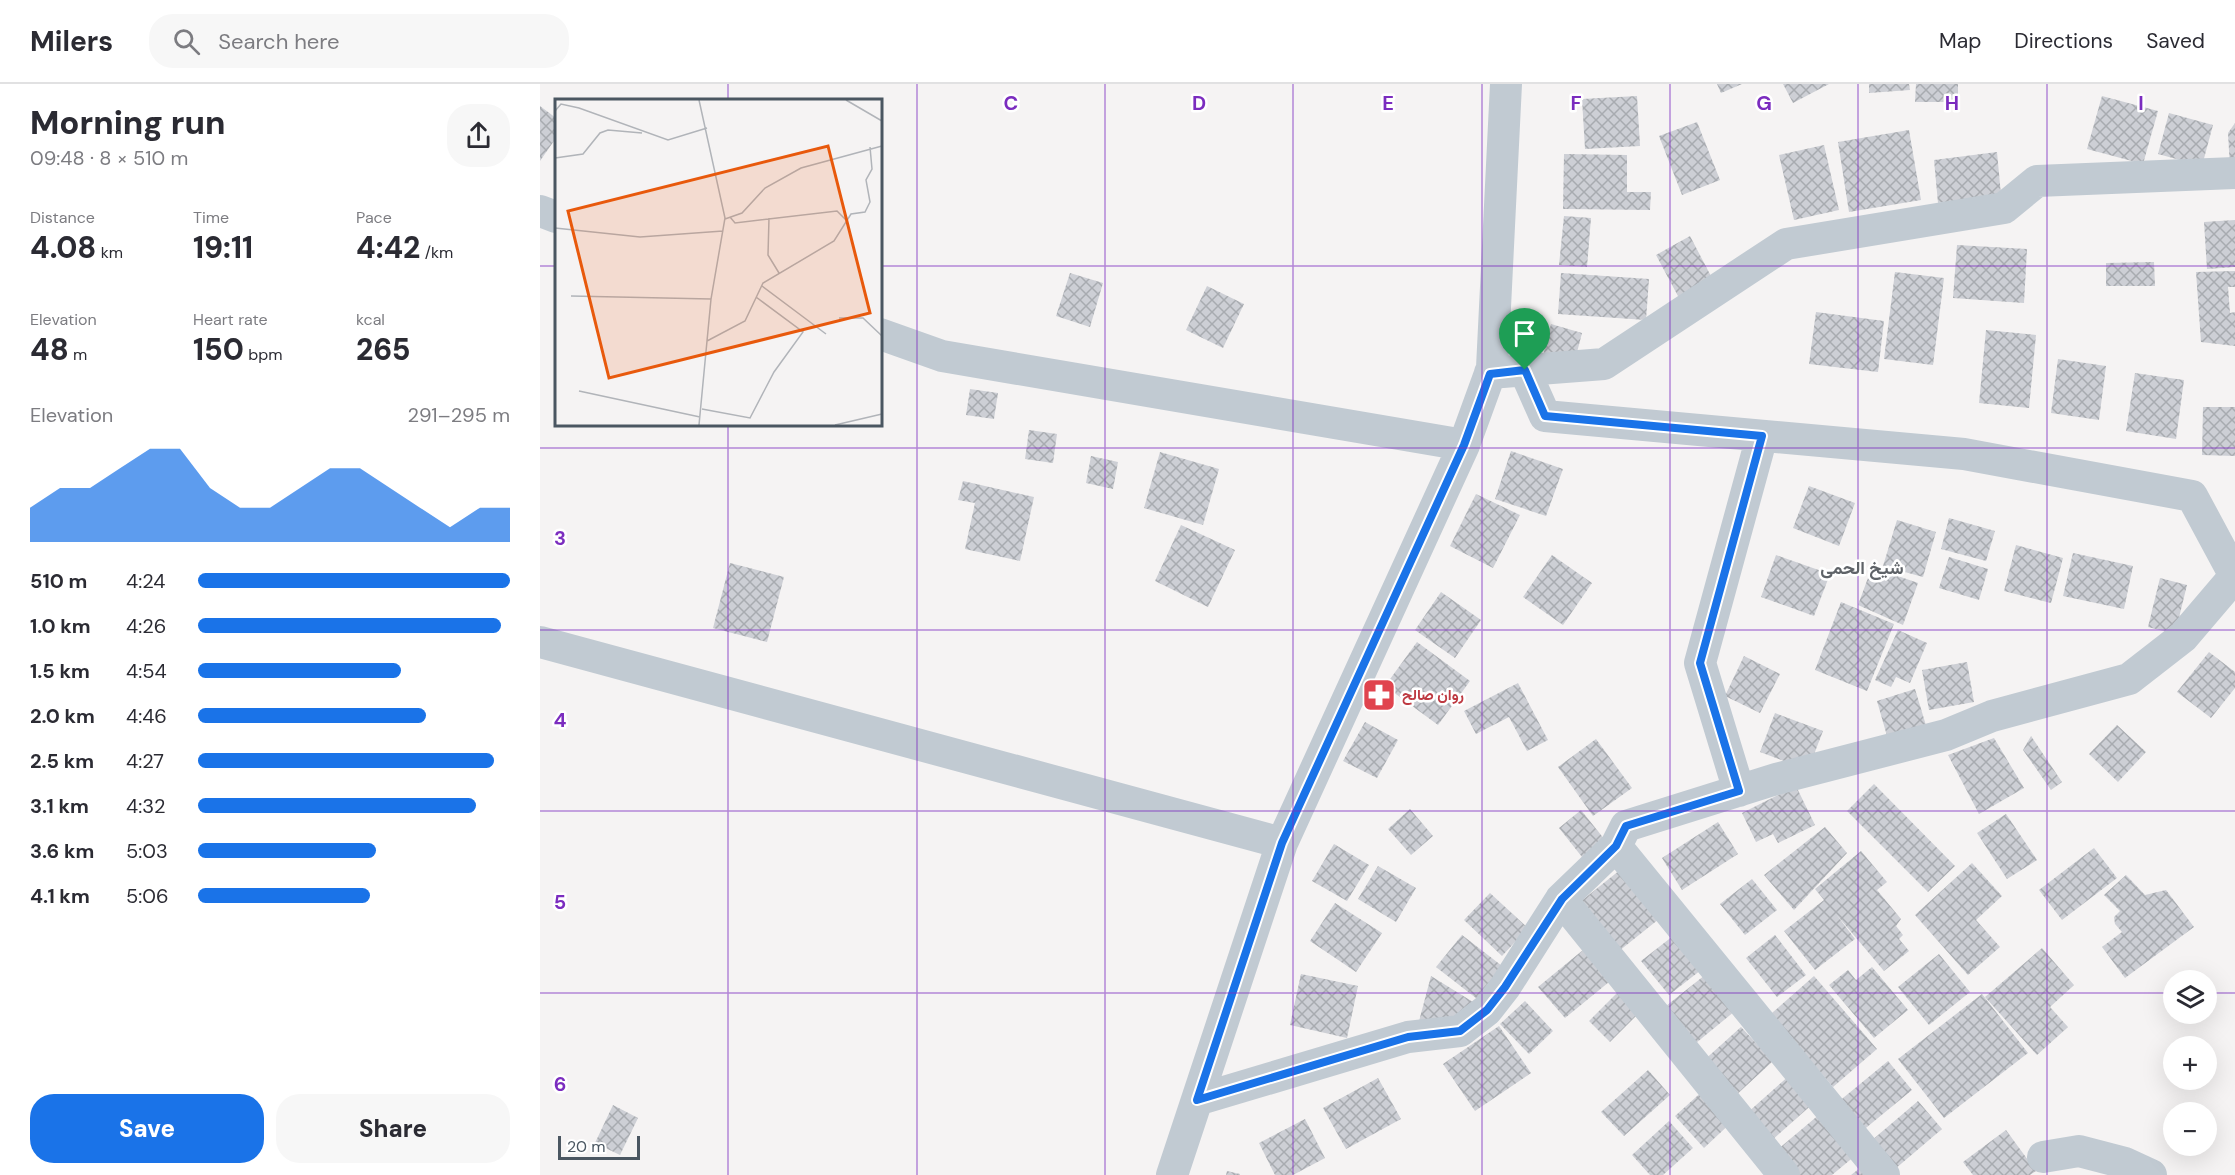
<!DOCTYPE html>
<html lang="en">
<head>
<meta charset="utf-8">
<style>
	:root { --surface:#fff; --page:#f7f7f7; --text:#2b2b33; --muted:#7c7c81; --line:#e1e1e2; --accent:#1a73e8 }
	body { margin:0; font-family:"DM Sans",Vazirmatn,sans-serif; background:var(--page); color:var(--text); height:100vh; display:flex; flex-direction:column; font-size:22px; white-space:nowrap }
	* { box-sizing:border-box; margin:0 }
	p { font-size:20px; color:var(--muted) }
	.icon { flex:none; width:33px; height:33px; fill:none; stroke:currentColor; stroke-width:2; stroke-linecap:round; stroke-linejoin:round }
	.map { position:relative; flex:1; overflow:hidden }
	.sheet { display:flex; flex-direction:column; background:var(--surface); width:540px }
	.sheet>* { flex:none }
	.buttons { position:absolute; left:1623px; top:886px; display:grid; gap:12px }
	.buttons a { display:grid; place-items:center; width:54px; height:54px; border-radius:50%; background:var(--surface); box-shadow:0 6px 24px #0002; font-size:30px }
	.scale { position:absolute; left:18px; bottom:15px; width:82px; box-sizing:border-box; padding-left:6px; border:3px solid #4a5661; border-top:0; font-size:16px; line-height:21px; white-space:nowrap; color:#4a5661; -webkit-text-stroke:4px #fff; paint-order:stroke }
	.pin { position:absolute; display:grid; place-items:center; width:51px; height:51px; color:#fff; margin:-62px -26px; border-radius:50% 50% 50% 0; rotate:-45deg; box-shadow:0 0 6px #0007 }
	.pin .icon { rotate:45deg }
	.round { display:grid; place-items:center; flex:none; width:63px; height:63px; border-radius:24px; background:var(--page) }
	.summary { display:flex; align-items:center; justify-content:space-between; height:102px; padding:0 30px }
	h1 { font-size:33px; font-weight:800; line-height:45px }
	.figures { display:grid; grid-template-columns:repeat(3,1fr); gap:9px; height:102px; padding:6px 30px }
	.figures div { display:grid; align-content:center }
	.figures b { font-size:30px; font-weight:800 }
	.figures small { font-size:16px; font-weight:400 }
	.figures p { font-size:16px }
	.chart { height:168px; padding:12px 30px }
	.chart p { display:flex; justify-content:space-between }
	.chart svg { width:100%; height:108px; margin-top:6px; fill:var(--accent); opacity:.7 }
	.button { display:flex; gap:12px; margin-top:auto; padding:12px 30px }
	.button a { flex:1; height:69px; border-radius:24px; background:var(--accent); color:#fff; font-size:24px; font-weight:800; line-height:69px; text-align:center }
	.button a+a { background:var(--page); color:var(--text) }
	ul { padding:0 30px; list-style:none; font-size:20px }
	li { display:grid; grid-template-columns:96px 72px 1fr; align-items:center; height:45px }
	li i { height:15px; border-radius:8px; background:var(--accent) }
	header { display:flex; align-items:center; gap:36px; box-sizing:border-box; height:84px; padding:0 30px; background:var(--surface); border-bottom:2px solid var(--line) }
	header strong { font-size:28px }
	nav { display:flex; gap:33px; margin-inline-start:auto; font-size:21px }
	.search { width:420px; height:54px; background:var(--page); display:flex; align-items:center; gap:15px; box-sizing:border-box; padding:0 21px; border-radius:24px; color:var(--muted); font-size:22px }
	main { display:flex; flex:1; min-height:0 }
	.map>svg:first-child { display:block }
	.building { fill:url(#building-cross-hatch) }
	.lines { fill:none; stroke-linecap:round; stroke-linejoin:round }
	.minor { stroke:#c1cad2; stroke-width:32 }
	.route-casing { stroke:#fff; stroke-width:12 }
	.route { stroke:#1a73e8; stroke-width:8 }
	.grid { fill:none; stroke:#7b2cbf; stroke-width:1.5; stroke-opacity:0.55 }
	.labels { text-anchor:middle; dominant-baseline:central; stroke-width:5; stroke-linejoin:round; paint-order:stroke }
	.health-label { font-size:15px; font-weight:bold; fill:#be3a42; stroke:#fff; text-anchor:start }
	.quarter-label { font-size:18px; font-weight:bold; fill:#5f6368; stroke:#fff }
	.inset-road { fill:none; stroke:#b1b4b9; stroke-width:1.5 }
	.view { fill:#e8590c; fill-opacity:0.15; stroke:#e8590c; stroke-width:3 }
	.inset-edge { fill:none; stroke:#4a5661; stroke-width:3 }
	.grid-label { font-size:20px; text-anchor:middle; font-weight:bold; fill:#7b2cbf; stroke:#fff; stroke-width:5; stroke-linejoin:round; paint-order:stroke }
</style>
</head>
<body>
<header>
<strong>Milers</strong>
<div class="search"><svg class="icon" aria-label="search" viewBox="0 0 24 24"><circle cx="10" cy="10" r="6"/><path d="M15 15l6 6"/></svg>Search here</div>
<nav><a>Map</a><a>Directions</a><a>Saved</a></nav>
</header>
<main>
<section class="sheet">
<div class="summary"><div><h1>Morning run</h1><p>09:48 · 8 × 510 m</p></div><a class="round"><svg class="icon" aria-label="share" viewBox="0 0 24 24"><path d="M12 15V3M7 8l5-5 5 5M5 13v7h14v-7"/></svg></a></div>
<div class="figures">
<div><p>Distance</p><b>4.08<small> km</small></b></div>
<div><p>Time</p><b>19:11</b></div>
<div><p>Pace</p><b>4:42<small> /km</small></b></div>
</div>
<div class="figures">
<div><p>Elevation</p><b>48<small> m</small></b></div>
<div><p>Heart rate</p><b>150<small> bpm</small></b></div>
<div><p>kcal</p><b>265</b></div>
</div>
<div class="chart"><p><span>Elevation</span>291–295 m</p>
<svg viewBox="0 0 160 44" preserveAspectRatio="none"><path d="M0 44V30L10 22L20 22L30 14L40 6L50 6L60 22L70 30L80 30L90 22L100 14L110 14L120 22L130 30L140 38L150 30L160 30V44z"/></svg>
</div>
<ul>
<li><b>510 m</b>4:24<i style="width:100%"></i></li>
<li><b>1.0 km</b>4:26<i style="width:97%"></i></li>
<li><b>1.5 km</b>4:54<i style="width:65%"></i></li>
<li><b>2.0 km</b>4:46<i style="width:73%"></i></li>
<li><b>2.5 km</b>4:27<i style="width:95%"></i></li>
<li><b>3.1 km</b>4:32<i style="width:89%"></i></li>
<li><b>3.6 km</b>5:03<i style="width:57%"></i></li>
<li><b>4.1 km</b>5:06<i style="width:55%"></i></li>
</ul>
<div class="button"><a>Save</a><a>Share</a></div>
</section>
<div class="map">
<svg width="1695" height="1091" viewBox="0 0 1695 1091">
	<defs>
		<pattern id="building-cross-hatch" width="8" height="8" patternUnits="userSpaceOnUse" patternTransform="scale(1.5)"><rect width="8" height="8" fill="#cdcfd5"/><path d="M0 0l8 8M0 8l8-8" fill="none" stroke="#a8abb0"/></pattern>
	</defs>
	<rect width="100%" height="100%" fill="#f5f3f3"/>
	<path class="building" d="M1177,0H1202L1181,9Z
		M1243,0H1289L1253,19Z
		M1329,0H1369L1370,6L1329,9Z
		M1376,0H1418V18H1375Z
		M1097,12L1100,62L1045,65L1042,15Z
		M1562,12L1618,27L1603,80L1547,65Z
		M0,22L16,34V54L0,77Z
		M1629,29L1673,41L1662,82L1618,70Z
		M1157,38L1180,96L1142,111L1119,52Z
		M1695,39V84H1690L1688,49Z
		M1369,46L1381,116L1309,128L1298,58Z
		M1284,61L1299,126L1254,136L1239,71Z
		M1457,68L1461,111L1398,119L1394,76Z
		M1024,70L1087,71V108H1111L1110,126L1023,125Z
		M1024,132L1051,134L1047,183L1019,181Z
		M1695,136V183L1667,185L1664,138Z
		M1150,152L1173,196L1139,214L1116,171Z
		M1417,161L1487,165L1484,219L1413,214Z
		M1614,178L1615,202H1566V179Z
		M1695,187V203H1688L1690,229L1695,228V262L1661,258L1656,188Z
		M1355,188L1404,194L1393,281L1344,275Z
		M530,189L563,199L550,243L516,232Z
		M1021,189L1109,195L1106,236L1018,230Z
		M667,202L704,220L683,264L646,246Z
		M1276,228L1344,237L1338,288L1269,280Z
		M1011,240L1042,249L1034,280L1003,272Z
		M1446,246L1496,251L1489,324L1439,319Z
		M1518,275L1566,282L1559,336L1511,329Z
		M1595,289L1644,296L1636,355L1586,347Z
		M430,305L458,309L454,335L426,331Z
		M1663,323H1695V372L1662,371Z
		M489,346L517,350L513,379L485,375Z
		M971,367L1023,385L1006,432L955,415Z
		M620,368L679,385L663,441L604,424Z
		M551,372L578,378L573,405L546,399Z
		M423,397L494,413L480,477L425,465L435,419L418,416Z
		M1269,402L1315,419L1299,462L1253,444Z
		M936,410L980,431L953,484L910,462Z
		M1409,434L1455,447L1446,477L1401,465Z
		M1357,436L1396,448L1383,493L1343,482Z
		M641,441L695,466L668,523L615,497Z
		M1476,461L1523,474L1511,519L1464,507Z
		M1533,469L1593,482L1584,525L1523,512Z
		M1012,471L1052,499L1023,541L983,513Z
		M1236,471L1290,490L1274,532L1221,513Z
		M1409,473L1448,485L1439,516L1399,504Z
		M190,479L244,493L227,558L173,544Z
		M1332,483L1378,499L1363,541L1318,521Z
		M1620,494L1647,501L1635,550L1608,543Z
		M901,508L941,536L915,574L875,546Z
		M1301,518L1354,540L1327,607L1275,586Z
		M1358,546L1387,559L1370,599L1356,593L1351,603L1335,596Z
		M877,558L930,597L898,641L845,602Z
		M1669,568L1695,588V604L1671,634L1637,608Z
		M1204,572L1240,590L1220,629L1185,612Z
		M1427,578L1434,618L1389,626L1382,586Z
		M978,599L1008,656L987,667L969,633L936,650L924,627Z
		M1375,605L1388,648L1349,659L1337,617Z
		M1235,629L1283,647L1268,686L1220,668Z
		M825,638L858,656L837,694L803,677Z
		M1577,641L1606,668L1578,698L1549,670Z
		M1491,652L1522,698L1511,706L1483,666Z
		M1454,654L1484,704L1439,730L1408,671Z
		M1056,655L1092,704L1053,732L1018,683Z
		M1334,700L1415,782L1388,808L1307,727Z
		M1256,702L1275,741L1238,759L1233,750L1216,758L1202,729Z
		M870,725L893,752L871,771L848,745Z
		M1041,726L1065,756L1042,773L1019,744Z
		M1466,730L1497,776L1467,795L1437,749Z
		M1178,738L1198,770L1142,806L1122,774Z
		M1285,743L1307,769L1254,826L1224,791Z
		M794,760L829,781L807,817L772,797Z
		M1554,764L1577,794L1522,836L1499,806Z
		M1321,767L1347,798L1337,806L1361,835L1356,842L1363,851L1359,855L1369,867L1344,887L1296,830L1315,855L1275,886L1244,847L1284,816L1275,805Z
		M1432,779L1462,812L1436,836L1460,863L1428,891L1375,831Z
		M838,782L876,804L856,838L818,815Z
		M1080,786L1119,835L1074,871L1035,822Z
		M1586,791L1605,811L1626,806L1654,843L1585,894L1562,863L1582,848L1575,840L1574,833L1580,827L1564,811Z
		M1212,795L1237,826L1205,851L1180,820Z
		M950,809L988,844L962,872L924,836Z
		M795,819L842,849L816,888L770,857Z
		M922,851L966,885L941,918L896,883Z
		M1235,851L1266,891L1237,913L1206,874Z
		M1133,852L1161,886L1129,911L1101,877Z
		M1502,864L1534,901L1510,923L1528,943L1497,971L1445,913Z
		M1043,866L1069,898L1025,934L998,903Z
		M1399,870L1430,908L1389,941L1358,903Z
		M1332,883L1368,926L1334,954L1289,901L1308,886L1316,896Z
		M761,890L818,902L807,954L750,941Z
		M1165,891L1195,927L1156,959L1126,922Z
		M891,892L933,918L929,934L878,941Z
		M1274,892L1337,965L1293,1003L1231,930Z
		M1080,906L1101,927L1070,958L1049,937Z
		M1442,910L1488,969L1404,1034L1358,975Z
		M985,917L1013,947L989,970L960,940Z
		M959,942L991,989L935,1027L903,980Z
		M1201,943L1233,977L1193,1014L1161,979Z
		M1348,977L1372,1006L1321,1048L1297,1019Z
		M1108,986L1130,1011L1084,1052L1061,1028Z
		M1251,990L1276,1017L1231,1057L1206,1030Z
		M838,994L861,1035L806,1065L783,1024Z
		M1166,1004L1195,1035L1164,1064L1135,1032Z
		M1378,1017L1402,1045L1355,1085L1331,1057Z
		M73,1021L98,1034L80,1071L55,1059Z
		M1281,1029L1316,1071L1292,1091H1259L1237,1066Z
		M765,1035L785,1074L753,1091H735L719,1059Z
		M1129,1037L1153,1064L1123,1091H1110L1092,1071Z
		M1466,1046L1496,1087L1490,1091H1433L1423,1078Z
		M1325,1080L1334,1091H1311Z
		M687,1087L700,1090V1091H686Z"/>
	<g class="lines">
		<path class="minor" d="M0,127L16,133
			M340,250L402,272L924,361
			M985,287L1005,332L1424,370L1652,412L1695,492
			M950,289L1064,280L1246,160L1464,124L1497,97L1695,89
			M0,558L742,759
			M1199,707L1160,579L1222,352
			M1076,762L1344,1091
			M1021,815L1244,1091
			M657,1016L868,953L920,947L947,926L965,903L1021,815L1076,762L1086,742L1236,695L1406,651L1452,632L1589,595L1643,553L1695,492
			M1503,1073L1539,1067L1585,1079L1611,1091
			M632,1091L742,759L924,361L952,284L966,0"/>
	</g>
	<g class="lines">
		<defs>
			<path id="route" d="M985,286L1005,332L1222,352L1160,579L1199,707L1086,742L1076,762L1022,815L965,903L947,926L920,947L868,953L657,1016L742,759L924,361L950,290Z"/>
		</defs>
		<use href="#route" class="route-casing"/>
		<use href="#route" class="route"/>
	</g>
	<path class="grid" d="M188,0V16M377,0V1091M565,0V1091M753,0V1091M942,0V1091M1130,0V1091M1318,0V1091M1507,0V1091M0,182H16M340,182H1695M188,340V1091M0,364H1695M0,546H1695M0,727H1695M0,909H1634M1666,909H1695"/>
	<defs>
		<symbol id="pharmacy-square" viewBox="-11 -11 22 22"><rect x="-9" y="-9" width="18" height="18" rx="4" fill="#e0444e" stroke="#fff"/><path d="M-2-6h4v4h4v4h-4v4h-4v-4h-4v-4h4Z" fill="#fff"/></symbol>
	</defs>
	<g fill-rule="evenodd">
		<use href="#pharmacy-square" x="820" y="592" width="38" height="38"/>
	</g>
	<g class="labels">
		<g class="health-label">
			<text x="862" y="611">روان صالح</text>
		</g>
		<g class="quarter-label">
			<text x="1322" y="484">شيخ الحمى</text>
		</g>
	</g>
	<g transform="translate(15 15)">
		<rect width="327" height="327" fill="#f5f3f3"/>
		<path class="inset-road" d="M144,1L170,119L156,200L144,326M291,1L327,22M0,12L6,5L24,9L113,41L152,29M0,59L28,55L45,34L53,31L87,34M175,118L180,124L282,112L292,122M214,119L213,156L224,174M170,120L187,114L210,89L246,69L327,47M0,129L85,138L168,132M207,187L271,235M16,197L156,200M284,219H308L327,237M152,242L190,222L208,184L279,142L296,115L310,113L315,103L311,81L317,70L315,48M24,292L145,318M147,310L195,319L219,273L248,233L201,198M280,326L327,315"/>
		<path class="view" d="M273,47L315,214L54,279L13,112Z"/>
		<rect width="327" height="327" class="inset-edge"/>
	</g>
	<g class="grid-label">
		<text x="471" y="26">C</text>
		<text x="659" y="26">D</text>
		<text x="848" y="26">E</text>
		<text x="1036" y="26">F</text>
		<text x="1224" y="26">G</text>
		<text x="1412" y="26">H</text>
		<text x="1601" y="26">I</text>
		<text x="20" y="461">3</text>
		<text x="20" y="643">4</text>
		<text x="20" y="825">5</text>
		<text x="20" y="1007">6</text>
	</g>
</svg>
<div class="buttons">
<a><svg class="icon" aria-label="layers" viewBox="0 0 24 24"><path d="M12 4l9 5-9 5-9-5zM3 14l9 5 9-5"/></svg></a>
<a>+</a>
<a>−</a>
</div>
<div class="scale">20 m</div>
<div class="pin" style="left:985px;top:286px;background:#1e9e55"><svg class="icon" aria-label="arrive" viewBox="0 0 24 24"><path d="M6 21V4h12l-3 4 3 4H6"/></svg></div>
</div>
</main>
</body>
</html>
